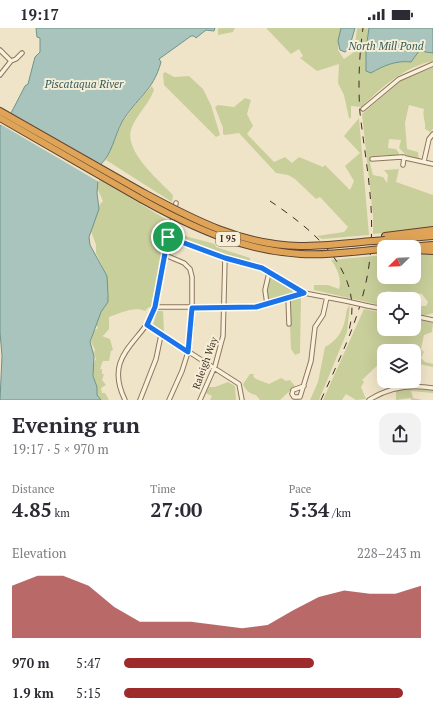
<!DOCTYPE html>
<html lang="en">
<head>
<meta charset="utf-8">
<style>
	:root { --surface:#fff; --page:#f2f2f3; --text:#2b2b33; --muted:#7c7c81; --accent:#9e2a2b }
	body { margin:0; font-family:"PT Serif",serif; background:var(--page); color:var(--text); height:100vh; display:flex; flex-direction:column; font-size:15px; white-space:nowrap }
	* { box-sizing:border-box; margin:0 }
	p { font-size:13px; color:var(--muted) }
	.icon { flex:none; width:22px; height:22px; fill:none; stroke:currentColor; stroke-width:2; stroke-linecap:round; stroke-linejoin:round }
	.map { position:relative; height:372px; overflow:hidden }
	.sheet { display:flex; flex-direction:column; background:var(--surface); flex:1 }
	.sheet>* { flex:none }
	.needle { width:26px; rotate:247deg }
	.buttons { position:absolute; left:377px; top:212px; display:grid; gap:8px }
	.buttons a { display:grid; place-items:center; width:44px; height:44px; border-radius:8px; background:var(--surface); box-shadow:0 4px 16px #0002; font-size:20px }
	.pin { position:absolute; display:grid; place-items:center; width:34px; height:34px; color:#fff; margin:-17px; border:2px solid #fff; border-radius:50%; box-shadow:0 1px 4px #0007 }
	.round { display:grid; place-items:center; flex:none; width:42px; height:42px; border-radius:12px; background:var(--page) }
	.overview { display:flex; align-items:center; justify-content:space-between; height:68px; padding:0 12px }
	h1 { font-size:22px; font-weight:600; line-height:30px }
	.stats { display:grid; grid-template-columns:repeat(3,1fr); gap:6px; height:68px; padding:4px 12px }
	.stats div { display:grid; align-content:center }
	.stats b { font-size:20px; font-weight:600 }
	.stats small { font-size:11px; font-weight:400 }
	.stats p { font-size:11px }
	.chart { height:112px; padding:8px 12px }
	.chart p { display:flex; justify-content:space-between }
	.chart svg { width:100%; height:72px; margin-top:4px; fill:var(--accent); opacity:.7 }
	ul { padding:0 12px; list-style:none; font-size:13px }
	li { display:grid; grid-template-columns:64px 48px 1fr; align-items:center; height:30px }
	li i { height:10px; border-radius:5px; background:var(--accent) }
	.status { display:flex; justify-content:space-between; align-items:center; height:28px; padding:0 20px; background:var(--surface); direction:ltr }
	.status svg { height:11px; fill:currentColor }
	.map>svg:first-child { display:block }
	.green { fill:#c9cf9b }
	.water { fill:#a9c4bc; stroke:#6f938a }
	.pier { fill:#f0e4c8 }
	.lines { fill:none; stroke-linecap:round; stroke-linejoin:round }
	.street-casing { stroke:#8d765c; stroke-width:5.5 }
	.highway-casing { stroke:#5b4430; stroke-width:8 }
	.street { stroke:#faf1dc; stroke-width:3.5 }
	.highway { stroke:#e0a458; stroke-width:6 }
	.rail { stroke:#3d2e20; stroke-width:1; stroke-dasharray:7 7; stroke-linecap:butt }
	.street-bridge-casing { stroke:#8d765c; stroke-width:5.5; stroke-linecap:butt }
	.highway-bridge-casing { stroke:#5b4430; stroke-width:8; stroke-linecap:butt }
	.street-bridge { stroke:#faf1dc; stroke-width:3.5 }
	.highway-bridge { stroke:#e0a458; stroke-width:6 }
	.route-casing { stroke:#fff; stroke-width:8 }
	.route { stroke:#1a73e8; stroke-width:5 }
	.labels { text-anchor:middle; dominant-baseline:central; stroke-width:4; stroke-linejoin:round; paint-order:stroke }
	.shield { fill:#f7eed8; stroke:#756857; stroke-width:1 }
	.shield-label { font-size:9px; font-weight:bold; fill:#3d2e20 }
	.street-label { font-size:10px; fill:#3d2e20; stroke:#f7eed8 }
	.water-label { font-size:11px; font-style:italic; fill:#2f5d5a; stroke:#f7eed8 }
</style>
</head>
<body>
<div class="status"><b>19:17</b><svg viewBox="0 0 49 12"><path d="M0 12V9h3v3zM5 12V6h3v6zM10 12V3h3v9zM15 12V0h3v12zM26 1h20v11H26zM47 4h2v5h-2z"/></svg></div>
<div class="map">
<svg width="433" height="372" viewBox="0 0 433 372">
	<rect width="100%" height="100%" fill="#f0e4c8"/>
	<path class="green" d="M219,0H235L233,4L218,7V1Z
		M266,0H341L338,22L344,31L354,24L357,0H369L366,21L371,45C383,38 396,32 411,34L419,23L433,25V33C405,39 382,58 362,79L351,78V90H349L344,67L338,55L339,36L317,43L300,30L303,28L299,21L291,26Z
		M433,39V101L430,104L425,101C426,94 422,88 424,81L409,77L405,95L407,121L418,124L419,131L407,128L399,120L401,112L389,111L388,120L396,121L399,125L398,127L371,128L370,135L373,147L383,149L387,155L388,147L384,142L399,141L396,154L433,167V199L373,206V188L362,86L402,52Z
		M165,44L174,49L189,48L203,61L211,77L220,107L216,109L164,57L163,46Z
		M152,58L154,62C149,76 138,85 132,99C122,122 158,151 173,167L172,174L106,132L122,95L133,79Z
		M245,70L251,72L247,86L253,98L247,106L274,134L285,129L292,135L299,129L323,139L325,137L350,162L354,153L345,138L360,125L344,108L359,90L369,207L322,211L317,208L344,204L348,199L320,169L316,171L295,151L288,147L276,145L239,105L225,107L223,106V100L215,79L218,77L234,79Z
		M98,150L167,192V200L185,208L215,216L216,219L250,230V234L203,220L166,206L154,279H149L145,283C135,278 120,285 109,289V301L104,307L102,308L110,311L113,322L111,323L109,333H103L100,341H102V346H104L102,352L106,357L101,360L102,365H105L109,372H101L97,367C98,355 88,342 96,331L94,324L95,322L91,314L94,303L98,300L96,297L101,284L108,274V267L107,248L96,225V217L91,203L100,176L103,173L98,162Z
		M433,225V285L423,288L418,285L421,278H426L428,274L422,266L413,265L411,271H391L392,268H395V264L387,263L384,278L314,262V257H328L339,261C342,251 337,240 331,232L384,227V249H414V226Z
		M271,250L293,261V265L271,272L268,271C266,265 266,255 271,250Z
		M299,270H301L300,325L295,327L291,321L289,273Z
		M350,277L347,304L319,372H310L318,354L325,319C336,313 342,305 345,292C347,285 345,282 350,277Z
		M364,281L384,285V301H414V291L433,295L432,304L424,307L421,321L424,324L421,330L425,334L433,336V339L414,335V323H384V331L362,352L364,354L361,359L366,371L356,372L346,366L342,372H323Z
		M157,283H163L164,304L153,297Z
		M250,346H254L253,348L256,351L269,356L281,350L286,353L290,352L295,358L280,372H260L256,367C250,366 245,362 243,356Z
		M228,354L235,358L236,372H210L212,368L206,365L209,359H215Z
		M403,360L433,362V365L411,363L413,370L422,372H412L410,370L396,372V362Z"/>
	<path class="water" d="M36,0H215L214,3L206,2L196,10L194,8H191L159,31L161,34C153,64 136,70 122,94C114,109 112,127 99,138L97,165L99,181L89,209L90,217L107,248L108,267V274L101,284L90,314L94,328L93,348L97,359V367L101,372H0L2,328L0,304V98L9,89L25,58L28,56L35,29L40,24V10L37,9Z
		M341,0H355L349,21L345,24L340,22L338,13Z
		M369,0H433V25L419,23L411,34C396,32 383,38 371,45L366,43V21Z"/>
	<path class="pier" d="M10,84L103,137L101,139L99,154L0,96Z"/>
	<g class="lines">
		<defs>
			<path id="street" d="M0,22L11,33
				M0,47L11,33L16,31L22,25
				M363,81L399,51L433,36
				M372,131L401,129L433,136
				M424,133L429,111L433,106
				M403,137L404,129
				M168,209L225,230L262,240L303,264
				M165,227L184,235L190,241L192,249V293L189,321L182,343L169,372
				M288,269L289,296
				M267,276L265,262L269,245
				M368,278L384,281
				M155,279H256L304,265L346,273
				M414,288L433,292
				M147,297L239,356L242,372
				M304,358L293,362L292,366L294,369H300L311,333L315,299L323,287L327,269
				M125,372C102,325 144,314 155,280C159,268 160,254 162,241C166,219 172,197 176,175
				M140,372L156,331L161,307
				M200,372L215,338L223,308L225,230
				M369,372C389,359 410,356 433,360"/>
			<path id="highway" d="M0,83L144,165
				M0,90L141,171
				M385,208L433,202
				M385,212L433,208
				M407,219L433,217
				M414,222L433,223"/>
		</defs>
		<use href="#street" class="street-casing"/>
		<use href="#highway" class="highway-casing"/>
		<use href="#street" class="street"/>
		<use href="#highway" class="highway"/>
		<path class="rail" d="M270,173C313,202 365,243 349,302
			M321,372C344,321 368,274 371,217C374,173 365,129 360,85C358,57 359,28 363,0"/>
		<defs>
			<path id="street-bridge" d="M346,273L368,278"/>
			<path id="highway-bridge" d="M144,165C194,192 242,217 300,218C328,218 357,214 385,212
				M141,171C193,200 241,222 301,226C329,228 357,223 384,221"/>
		</defs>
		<use href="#street-bridge" class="street-bridge-casing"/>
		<use href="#highway-bridge" class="highway-bridge-casing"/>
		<use href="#street-bridge" class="street-bridge"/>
		<use href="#highway-bridge" class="highway-bridge"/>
	</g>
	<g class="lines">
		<defs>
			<path id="route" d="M168,209L225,230L262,240L304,265L256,279L192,280L188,324L147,297L155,279Z"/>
		</defs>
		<use href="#route" class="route-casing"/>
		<use href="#route" class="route"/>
	</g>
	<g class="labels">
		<rect class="shield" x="216" y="204" width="24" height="14" rx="3"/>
		<g class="shield-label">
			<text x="228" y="211">I 95</text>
		</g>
		<g class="street-label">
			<text transform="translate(205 335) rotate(-70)">Raleigh Way</text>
		</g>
		<g class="water-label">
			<text x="386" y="18">North Mill Pond</text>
			<text x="84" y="56">Piscataqua River</text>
		</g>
	</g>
</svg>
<div class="buttons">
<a><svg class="needle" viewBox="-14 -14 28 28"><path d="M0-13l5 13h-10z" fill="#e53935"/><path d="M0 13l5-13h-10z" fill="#7c7c81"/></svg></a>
<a><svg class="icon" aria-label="locate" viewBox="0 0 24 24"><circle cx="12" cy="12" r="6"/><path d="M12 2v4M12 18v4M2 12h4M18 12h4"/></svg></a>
<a><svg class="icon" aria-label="layers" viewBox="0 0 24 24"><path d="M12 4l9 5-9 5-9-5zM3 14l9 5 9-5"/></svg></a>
</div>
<div class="pin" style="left:168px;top:209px;background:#1e9e55"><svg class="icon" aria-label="arrive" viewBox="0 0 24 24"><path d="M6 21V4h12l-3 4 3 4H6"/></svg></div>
</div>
<section class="sheet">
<div class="overview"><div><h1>Evening run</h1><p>19:17 · 5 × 970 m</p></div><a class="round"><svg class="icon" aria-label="share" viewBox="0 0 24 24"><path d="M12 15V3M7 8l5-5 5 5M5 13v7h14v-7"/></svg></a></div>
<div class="stats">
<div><p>Distance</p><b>4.85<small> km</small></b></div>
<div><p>Time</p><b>27:00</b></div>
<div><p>Pace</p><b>5:34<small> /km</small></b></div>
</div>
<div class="chart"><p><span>Elevation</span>228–243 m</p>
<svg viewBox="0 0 160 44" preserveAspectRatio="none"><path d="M0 44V12L10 6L20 6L30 12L40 25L50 34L60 34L70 34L80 36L90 38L100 36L110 27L120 19L130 15L140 17L150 17L160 12V44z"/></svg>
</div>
<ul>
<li><b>970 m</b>5:47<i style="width:64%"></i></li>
<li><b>1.9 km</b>5:15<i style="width:94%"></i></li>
</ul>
</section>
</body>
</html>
